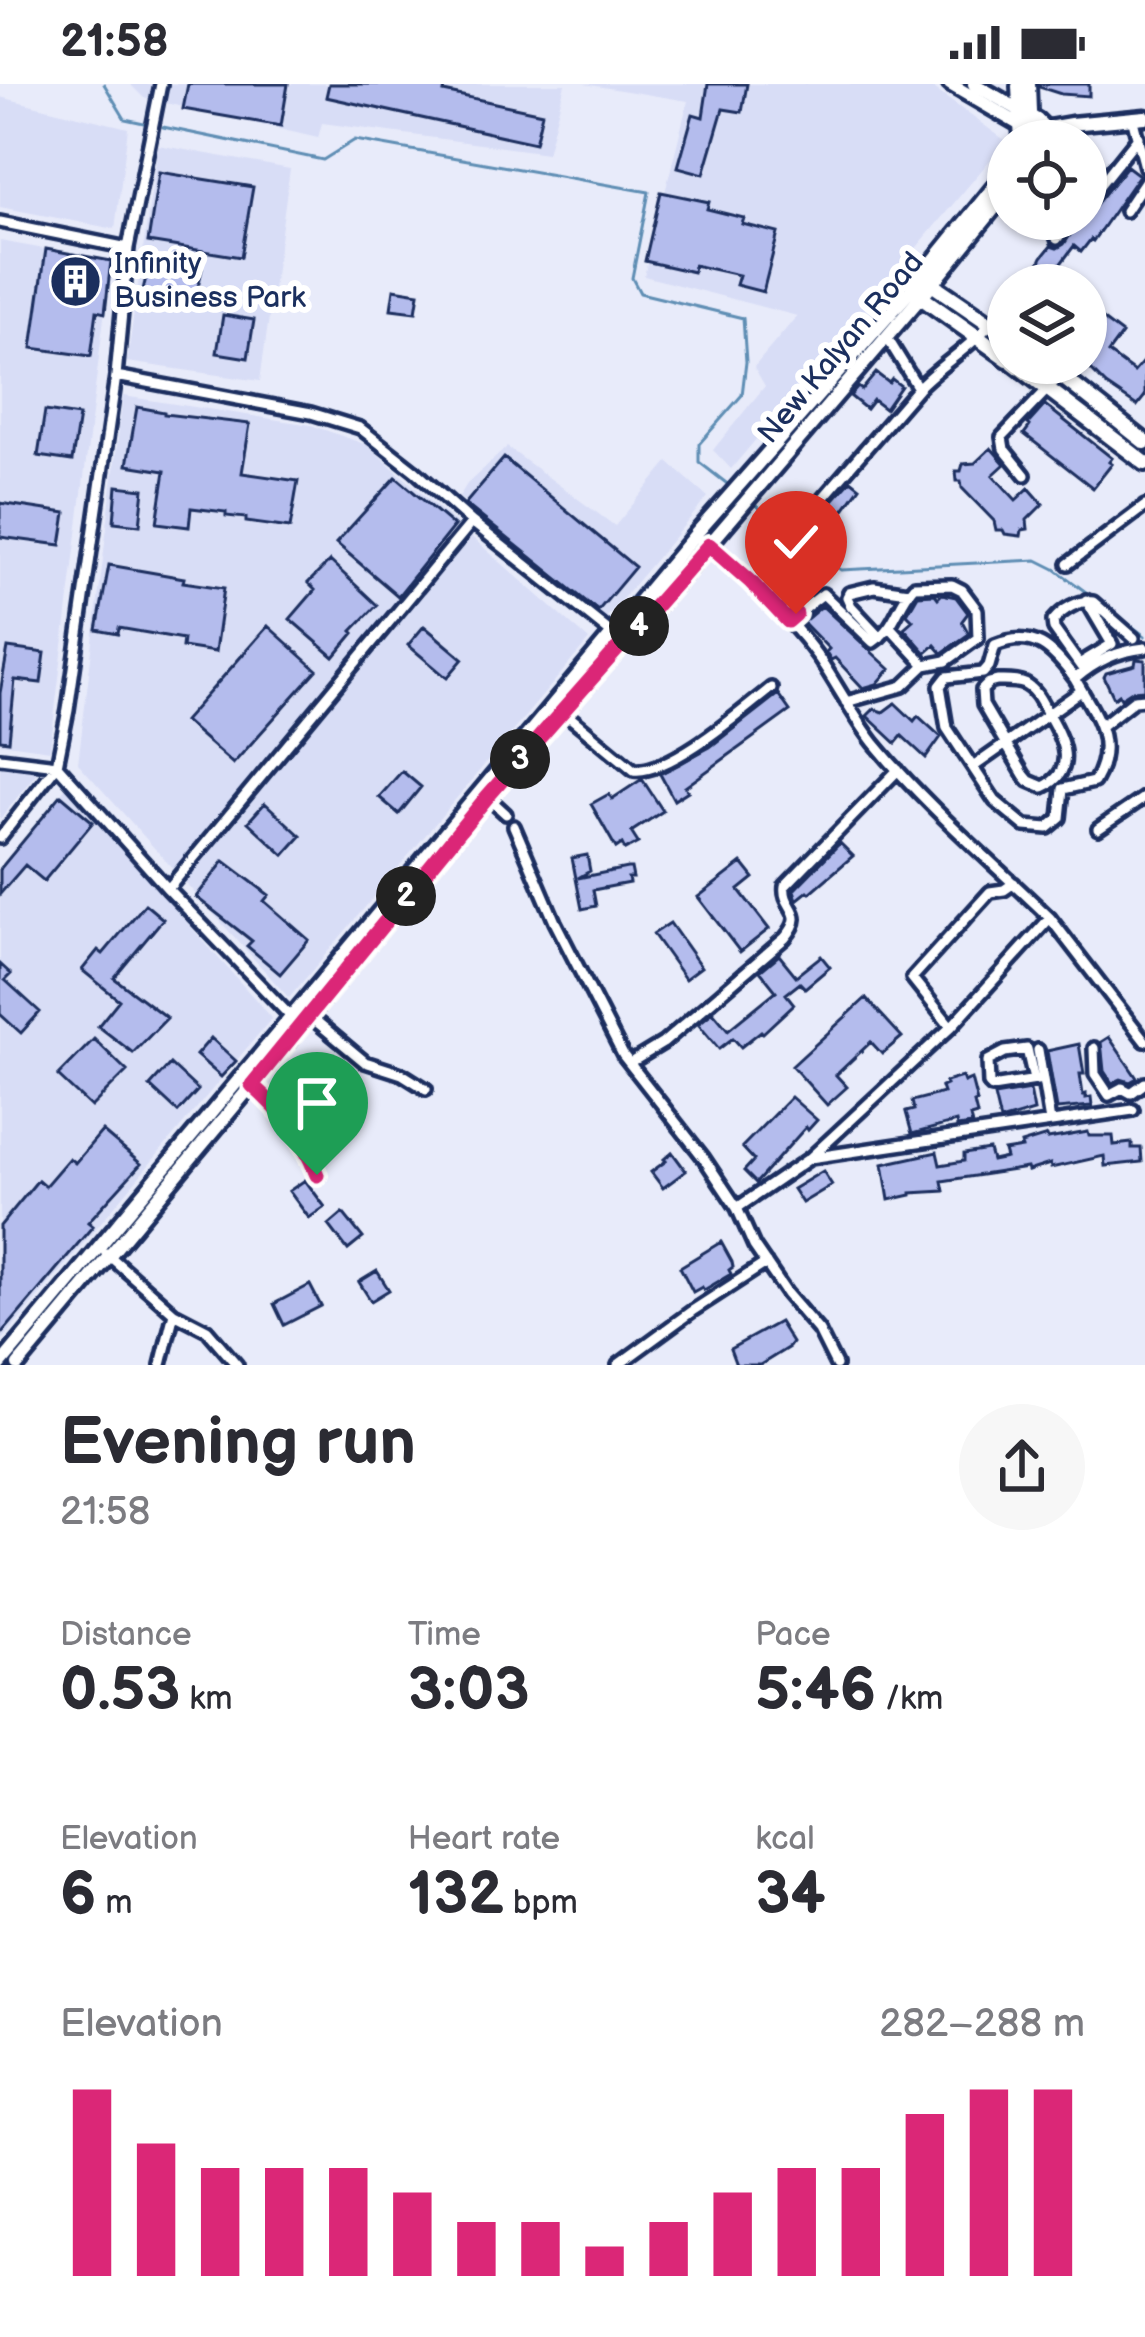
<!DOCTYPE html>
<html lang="en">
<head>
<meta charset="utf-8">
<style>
	:root { --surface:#fff; --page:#f7f7f7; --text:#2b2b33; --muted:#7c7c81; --accent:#db2777 }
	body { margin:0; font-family:"Balsamiq Sans",sans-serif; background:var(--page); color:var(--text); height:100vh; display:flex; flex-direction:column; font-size:45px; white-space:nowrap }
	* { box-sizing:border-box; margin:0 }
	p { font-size:39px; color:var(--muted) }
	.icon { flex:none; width:66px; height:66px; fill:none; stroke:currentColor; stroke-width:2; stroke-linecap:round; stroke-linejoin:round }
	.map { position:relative; height:1281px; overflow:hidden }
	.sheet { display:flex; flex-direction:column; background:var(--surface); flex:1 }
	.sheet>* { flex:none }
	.tools { position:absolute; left:987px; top:36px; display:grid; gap:24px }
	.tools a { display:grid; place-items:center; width:120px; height:120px; border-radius:50%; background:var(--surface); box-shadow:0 3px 9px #0004; font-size:60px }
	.pin { position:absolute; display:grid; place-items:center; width:102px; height:102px; color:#fff; margin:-123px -51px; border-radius:50% 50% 50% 0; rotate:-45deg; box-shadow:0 0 12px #0007 }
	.pin .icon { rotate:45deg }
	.km { position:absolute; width:60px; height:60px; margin:-30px; border-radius:50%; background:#222; color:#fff; font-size:33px; line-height:60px; text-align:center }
	.round { display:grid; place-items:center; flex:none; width:126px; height:126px; border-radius:63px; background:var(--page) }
	.summary { display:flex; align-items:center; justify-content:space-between; height:204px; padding:0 60px }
	h1 { font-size:66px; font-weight:600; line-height:90px }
	.figures { display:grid; grid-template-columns:repeat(3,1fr); gap:18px; height:204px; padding:12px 60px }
	.figures div { display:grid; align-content:center }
	.figures b { font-size:60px; font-weight:600 }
	.figures small { font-size:33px; font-weight:400 }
	.figures p { font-size:33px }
	.chart { height:336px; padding:24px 60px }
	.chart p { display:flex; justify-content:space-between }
	.chart svg { width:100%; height:216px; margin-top:12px; stroke:var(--accent); stroke-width:6 }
	.status { display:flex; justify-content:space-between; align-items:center; height:84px; padding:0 60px; background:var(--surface); direction:ltr }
	.status svg { height:33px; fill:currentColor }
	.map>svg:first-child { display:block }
	.built { fill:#d8ddf6 }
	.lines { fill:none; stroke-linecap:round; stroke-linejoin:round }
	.stream { stroke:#5f8eb4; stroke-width:3 }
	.building { fill:#b4bced; stroke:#1b2f5e; stroke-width:3 }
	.minor-casing { stroke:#1b2f5e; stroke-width:18 }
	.tertiary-casing { stroke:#1b2f5e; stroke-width:21 }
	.secondary-casing { stroke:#1b2f5e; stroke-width:22 }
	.minor { stroke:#fff; stroke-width:9 }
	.tertiary { stroke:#fff; stroke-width:12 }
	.secondary { stroke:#fff; stroke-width:14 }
	.route-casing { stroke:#fff; stroke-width:24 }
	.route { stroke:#db2777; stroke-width:15 }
	.labels { text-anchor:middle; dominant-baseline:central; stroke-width:12; stroke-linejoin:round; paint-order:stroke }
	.poi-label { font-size:30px; fill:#1b2f5e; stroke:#fff; text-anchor:start }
	.street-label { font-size:30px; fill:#1b2f5e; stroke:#fff }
</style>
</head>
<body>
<div class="status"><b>21:58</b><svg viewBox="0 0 49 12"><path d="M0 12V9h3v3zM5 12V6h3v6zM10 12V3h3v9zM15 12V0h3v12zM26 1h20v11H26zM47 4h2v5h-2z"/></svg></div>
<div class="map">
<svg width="1145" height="1281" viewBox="0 0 1145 1281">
	<rect width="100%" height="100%" fill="#e8ebfa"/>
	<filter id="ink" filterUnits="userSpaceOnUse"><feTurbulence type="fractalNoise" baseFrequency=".00833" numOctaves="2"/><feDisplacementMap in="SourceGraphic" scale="24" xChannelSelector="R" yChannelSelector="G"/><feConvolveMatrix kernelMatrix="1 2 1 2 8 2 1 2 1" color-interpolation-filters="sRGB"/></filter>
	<g filter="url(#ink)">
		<path class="built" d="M130,0H565L547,69L322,39L318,54L144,14Z
			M584,0H927L1006,57L731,385L713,366L765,302L754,283L797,232L644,192L688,17Z
			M0,13L128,44L115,145L0,123Z
			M158,61L290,85L260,297L127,278Z
			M0,157L111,177L50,666L0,659Z
			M123,312L311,341L367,361L589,556L289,914L78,679Z
			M507,363L615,442L668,378L708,413L602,539L459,413L467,400Z
			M0,682L38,687L0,735Z
			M66,703L272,934L0,1259V786Z"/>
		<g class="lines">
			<path class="stream" d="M104,0L125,35L144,39
				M163,43L323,76L355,56L649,108L632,194L640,209L743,234L746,278L742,311L699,360V378L730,402
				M754,420L841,486L1037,476L1055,485L1145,552"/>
		</g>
		<path class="building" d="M188,0H288L281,42L183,25Z
			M329,0H446L444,8L542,29L535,59L326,13Z
			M708,0H747L742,28L723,25L704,90L678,83L693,30L703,33Z
			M1039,0H1089V12L1061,10L1039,3Z
			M1127,82L1139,91L1093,157L1091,155L1081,168L1074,162L1056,186L1070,198L1061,201L1038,182L1042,173L1051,162L1057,164L1064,160L1081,135H1086V127L1093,124Z
			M159,88L253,103L241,173L148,158Z
			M661,108L709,118L707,125L744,134L742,140L778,149L763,208L736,201L739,191L694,181L693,188L645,177Z
			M46,165L111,177L105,229L97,227L91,272L32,264Z
			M151,173L202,185L194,222L142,210Z
			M394,205L419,209L416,228L391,225Z
			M223,231L254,236L248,274L217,269Z
			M1102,235L1122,250L1108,269L1134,288L1145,275V312L1137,322L1106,301L1086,281V257Z
			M876,289L889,299L892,295L901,302L885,325L873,316L866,325L850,312L858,303L862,306Z
			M1045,321L1112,374L1109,378L1112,380L1093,404L1024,350L1030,342L1028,340Z
			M137,323L164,328V330L250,340L242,389L298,397L290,444L246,438V434L226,432V428L191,424L189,443L157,439L165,387L127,381Z
			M45,327L79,332L72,377L38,372Z
			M991,364L1005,380L993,391L1016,416L1029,404L1043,420L1027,436L1028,445L1022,446L1021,452L1005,450L1003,446H996L994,437L962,404L961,397H957L956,387H961L963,380L975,379Z
			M504,374L635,483L598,527L465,420Z
			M396,393L454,442L398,512L336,459Z
			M851,396L860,403L825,452L811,441Z
			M117,402L144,405L140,441L114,438Z
			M0,419L66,429L61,461L0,453Z
			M786,461L809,483L780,514L761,495L769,487L765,484Z
			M330,477L377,521L352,547L354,549L334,573L290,535L315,506L308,499Z
			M109,481L184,494L183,498L224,504L215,568L182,563L183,555L119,544L118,550L97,546Z
			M935,510L938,514L942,510L956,513L968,529L962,537L969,550L942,569L935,561L926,569L904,544L913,536L907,530L918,511Z
			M822,522L890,585L877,600L863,604L835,574L831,576L826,568L829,565L803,538Z
			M268,542L317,586L233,680L184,637Z
			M424,542L463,575L447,594L408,561Z
			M8,564L45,569L41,599L15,596L9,657L0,656V609Z
			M1136,575L1145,576V606L1132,607L1121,614L1119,610L1114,614L1104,593L1106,589L1135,581Z
			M778,610L790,627L685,703L688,707L674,716L660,690L710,663Z
			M895,619L914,637L918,632L941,653L926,674L902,652L896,659L867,632L874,625L883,628Z
			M402,687L421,703L399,730L379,713Z
			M642,695L663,727L631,748L638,759L625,766L622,760L616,764L591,720L609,710L612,715Z
			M61,711L93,738L44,797L25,781L0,810V785Z
			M265,719L301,752L284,771L248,738Z
			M840,759L853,772L810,809L808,807L797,816L794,806Z
			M587,771L590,787L578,794L627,784H631L633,794H628L629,799L593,806L596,822L582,825L572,774Z
			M224,777L269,811L264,817L309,856L280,890L247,862L252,857L196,813Z
			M742,779L754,794L739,806L769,845L740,868L698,813Z
			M145,820L163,835L114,894L167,934L133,969L98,942L119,916L82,886L98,866L103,870Z
			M670,839L701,883L685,895L653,850Z
			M779,871L796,892L821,872L830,883L805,904L800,899L786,910L794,920L763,949L761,947L741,963L733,954L719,965L698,940L713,928L728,946L776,907L760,887Z
			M0,880L11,890L5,896L40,928L21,949L0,930Z
			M866,914L902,953L882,970L871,958L836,991L847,1003L827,1021L792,982Z
			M1109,953L1137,994L1130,998L1121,995L1112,999L1104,987L1101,958Z
			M211,954L236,977L221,993L196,971Z
			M94,955L127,987L91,1023L58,992Z
			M1079,960L1084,990H1080L1083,1011L1086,1010V1014L1091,1013L1092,1022L1057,1025L1047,967Z
			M170,980L198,1006L178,1028L150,1002Z
			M962,993L964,998L971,995L977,1018L974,1019L977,1031L970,1033L972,1041L957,1043L956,1038L912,1050L906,1028L914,1026L912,1017L943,1009L941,1003L946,1001L945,998Z
			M1030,1006L1034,1027L1000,1037L994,1012Z
			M791,1013L817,1036L808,1046L806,1043L756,1099L744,1087L754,1076L742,1063Z
			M102,1047L141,1080L88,1138L93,1142L0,1252V1142L38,1096L45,1102L69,1074L75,1079Z
			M1088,1048L1089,1052H1113L1114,1061L1132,1059V1064H1141L1142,1078L1105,1082L1104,1072L1051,1084L1050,1080L1028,1087L1027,1084L942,1097L944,1107L911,1109V1111L889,1116L883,1080L937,1068L940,1081L964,1077V1070L989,1066L992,1077L1006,1074L1004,1067L1022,1064L1021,1060L1047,1052L1048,1055Z
			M672,1068L686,1087L663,1104L651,1088L666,1077L664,1075Z
			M823,1087L832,1101L802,1119L793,1105Z
			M305,1096L325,1123L309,1134L289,1107Z
			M343,1129L363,1154L348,1166L329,1141Z
			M721,1158L732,1178L733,1183L729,1186L731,1190L704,1206L702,1203L693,1208L680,1183Z
			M377,1187L389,1206L371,1217L359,1198Z
			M310,1201L321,1222L284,1241L274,1220Z
			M779,1238L792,1259L789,1263L760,1281H736L730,1265Z"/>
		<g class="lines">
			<defs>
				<path id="minor" d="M1132,33L1145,83
					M1086,118L1138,53
					M1125,127L1145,97
					M0,138L128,164L161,0
					M1057,155L1072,135
					M886,252L918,304
					M116,292L311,329L360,344L415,387L472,438
					M1025,391L1004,365L1002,353L1061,291
					M804,436L918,304C941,280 969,265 990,240
					M695,451C741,487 785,527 819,574C838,602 853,632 874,659C925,721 992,778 1050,834
					M1068,480L1145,422
					M788,537L823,510L873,558C897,542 896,522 914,502L952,501L962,506L977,526L978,554L946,577L925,581L903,602L846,618
					M891,544L925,581
					M880,553L851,522L847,513L849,509L874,503L908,508
					M1079,580L1112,560L1086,516
					M1084,587L1054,545L1053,537C1062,526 1079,515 1093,518L1134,554
					M983,589L947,593L940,602L947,644L995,717L1025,742L1048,744L1060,734L1063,705L1094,698C1118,657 1095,631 1075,595C1096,577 1117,567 1145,564
					M983,589L989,582L995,561C1034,545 1053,565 1075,595
					M997,597C1006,597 1016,596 1025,600C1037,606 1042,619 1048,630C1063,655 1078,687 1043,703L1029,697L1024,691L983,621L982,606L989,599Z
					M560,625L634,686C670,690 742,627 771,604
					M1101,642L1134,616L1145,615
					M0,674L57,681L168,805L292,934
					M973,683L1081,607
					M482,708L506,730
					M514,742L555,838L623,971L703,1073L737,1124L754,1162L787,1210L819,1247L836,1281
					M1098,745L1145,713
					M0,754L57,681L68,626L116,292L128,164
					M168,805L472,438L615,552
					M305,928L365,978L402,990L426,1005
					M951,943L912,894L990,808L1004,806L1014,799
					M1094,964L1095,990L1109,1011L1122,1004L1131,1009L1145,999
					M1038,966L1050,1038
					M630,979L663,959L785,854C809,826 782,826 785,802L898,686
					M243,993C279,1024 300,1046 318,1091
					M1034,996L1027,965L1005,968L988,977L989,1000L992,1003L1043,995
					M810,1074L951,943L1050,834L1145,957
					M737,1124L810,1074L1133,1026
					M106,1169L174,1229L161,1281
					M174,1229L207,1246L237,1281
					M618,1281L692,1227L766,1179"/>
				<path id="tertiary" d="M950,0L1031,47L1071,40L1145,33
					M974,0L1037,36L1046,45
					M528,666L708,462L920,214
					M0,1281L695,451L911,206
					M18,1281L252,1001L438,773"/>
				<path id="secondary" d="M1028,0L1030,57
					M1019,2L1022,57
					M1008,87L911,206L1008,275
					M926,196L1008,252
					M920,214L1008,106
					M1014,279L1145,379
					M1045,279L1145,358"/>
			</defs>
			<use href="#minor" class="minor-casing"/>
			<use href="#tertiary" class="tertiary-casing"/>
			<use href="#secondary" class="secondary-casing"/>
			<use href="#minor" class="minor"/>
			<use href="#tertiary" class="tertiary"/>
			<use href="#secondary" class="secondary"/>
		</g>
	</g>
	<g class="lines" filter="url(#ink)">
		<defs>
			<path id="route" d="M317,1091C301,1050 284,1030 252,1001L487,713L709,461L750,497L788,537L796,530"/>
		</defs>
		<use href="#route" class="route-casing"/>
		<use href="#route" class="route"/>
	</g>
	<defs>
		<symbol id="building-disc" viewBox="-11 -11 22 22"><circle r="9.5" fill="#1b2f5e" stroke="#fff"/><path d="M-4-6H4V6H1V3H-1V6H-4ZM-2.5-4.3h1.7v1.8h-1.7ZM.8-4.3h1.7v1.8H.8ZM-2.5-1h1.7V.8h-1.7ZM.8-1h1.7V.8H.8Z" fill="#fff"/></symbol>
	</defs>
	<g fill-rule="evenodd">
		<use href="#building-disc" x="46" y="168" width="59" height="59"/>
	</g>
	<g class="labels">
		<g class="poi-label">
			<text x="114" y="180">Infinity<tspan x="114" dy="34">Business Park</tspan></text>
		</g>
		<g class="street-label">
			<text transform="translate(841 264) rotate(-50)">New Kalyan Road</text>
		</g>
	</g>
</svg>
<div class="tools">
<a><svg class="icon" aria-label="locate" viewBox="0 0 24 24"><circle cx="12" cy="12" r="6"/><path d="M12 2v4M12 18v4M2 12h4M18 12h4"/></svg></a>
<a><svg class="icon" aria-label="layers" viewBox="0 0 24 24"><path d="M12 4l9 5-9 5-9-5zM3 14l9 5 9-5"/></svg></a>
</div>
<div class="pin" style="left:317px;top:1091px;background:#1e9e55"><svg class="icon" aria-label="arrive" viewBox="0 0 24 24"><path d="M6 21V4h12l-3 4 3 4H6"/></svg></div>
<div class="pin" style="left:796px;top:530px;background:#d93025"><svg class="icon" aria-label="check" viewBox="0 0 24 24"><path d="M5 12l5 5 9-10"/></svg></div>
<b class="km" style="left:406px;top:812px">2</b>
<b class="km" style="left:520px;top:675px">3</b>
<b class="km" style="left:639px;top:542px">4</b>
</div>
<section class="sheet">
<div class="summary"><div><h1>Evening run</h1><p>21:58</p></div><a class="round"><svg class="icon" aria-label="share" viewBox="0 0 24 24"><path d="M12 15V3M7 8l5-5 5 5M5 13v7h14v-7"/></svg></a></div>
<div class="figures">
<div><p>Distance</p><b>0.53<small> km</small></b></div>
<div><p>Time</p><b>3:03</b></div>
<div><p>Pace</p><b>5:46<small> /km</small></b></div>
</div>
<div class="figures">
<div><p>Elevation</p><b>6<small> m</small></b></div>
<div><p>Heart rate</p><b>132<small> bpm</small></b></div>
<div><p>kcal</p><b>34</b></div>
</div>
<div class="chart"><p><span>Elevation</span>282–288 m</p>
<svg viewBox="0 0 160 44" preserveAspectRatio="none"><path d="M5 44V6M15 44V17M25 44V22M35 44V22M45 44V22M55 44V27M65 44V33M75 44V33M85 44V38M95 44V33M105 44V27M115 44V22M125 44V22M135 44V11M145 44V6M155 44V6"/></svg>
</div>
</section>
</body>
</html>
